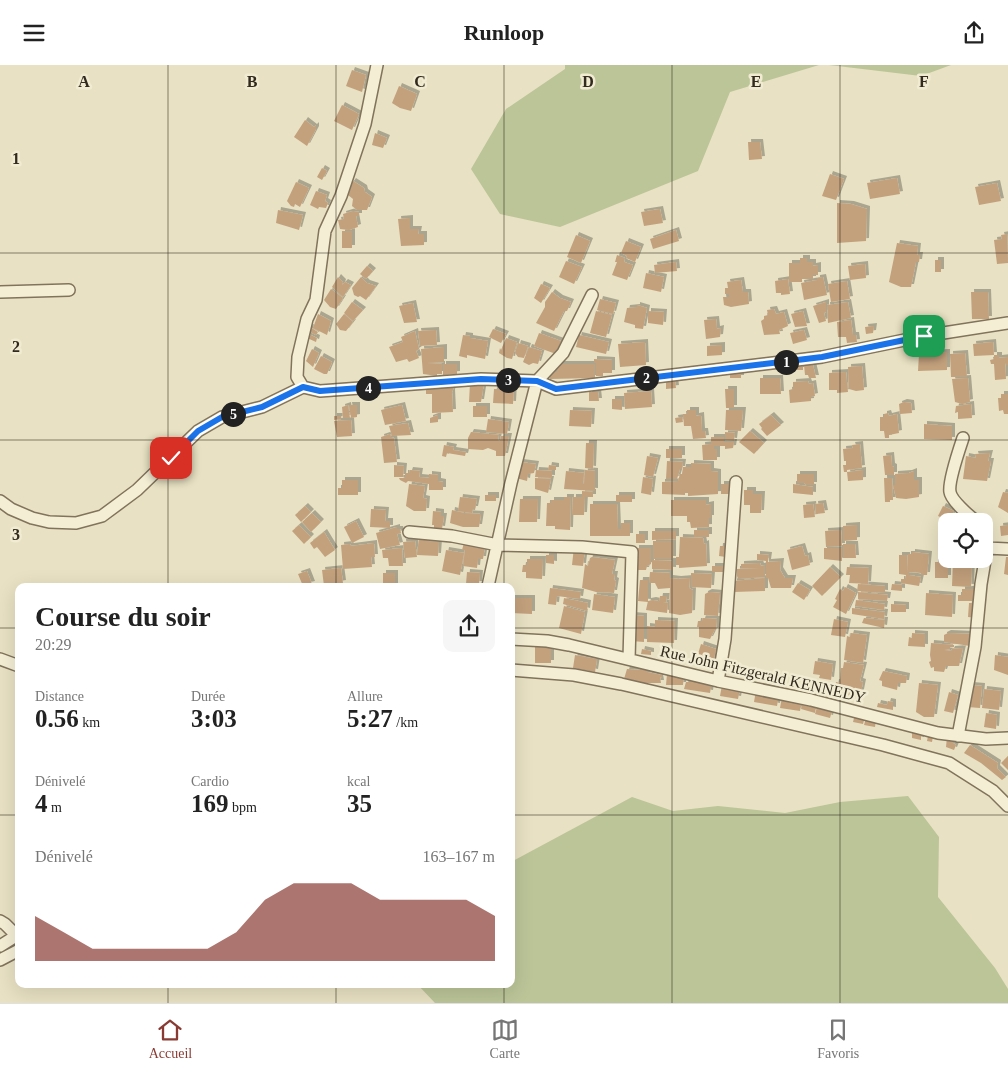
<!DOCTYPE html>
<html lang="fr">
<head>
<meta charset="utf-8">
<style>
	:root { --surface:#fff; --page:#f6f6f6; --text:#222; --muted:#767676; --line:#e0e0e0; --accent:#893b33 }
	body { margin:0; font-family:Georgia,serif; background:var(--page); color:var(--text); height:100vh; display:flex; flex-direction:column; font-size:19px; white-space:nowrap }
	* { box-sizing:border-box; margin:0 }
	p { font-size:16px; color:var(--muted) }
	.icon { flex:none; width:28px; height:28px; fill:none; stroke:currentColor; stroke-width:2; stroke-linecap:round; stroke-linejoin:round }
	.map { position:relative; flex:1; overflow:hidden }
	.details { position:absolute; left:15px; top:518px; width:500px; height:405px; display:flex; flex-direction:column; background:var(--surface); border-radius:10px; box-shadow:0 5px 20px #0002 }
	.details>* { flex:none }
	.fabs { position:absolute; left:938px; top:448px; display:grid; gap:10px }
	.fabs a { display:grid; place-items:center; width:55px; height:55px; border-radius:10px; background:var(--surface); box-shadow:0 5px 20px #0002; font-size:25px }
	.pin { position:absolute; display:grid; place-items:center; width:42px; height:42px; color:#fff; margin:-21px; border-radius:10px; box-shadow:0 2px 8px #0006 }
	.km { position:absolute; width:25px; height:25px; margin:-12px; border-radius:50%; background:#222; color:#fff; font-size:14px; line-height:25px; text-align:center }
	.round { display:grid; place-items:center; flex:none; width:52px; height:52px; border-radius:10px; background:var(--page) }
	.overview { display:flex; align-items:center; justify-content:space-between; height:85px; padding:0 20px }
	h1 { font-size:28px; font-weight:700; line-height:38px }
	.metrics { display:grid; grid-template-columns:repeat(3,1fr); gap:8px; height:85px; padding:5px 20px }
	.metrics div { display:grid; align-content:center }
	.metrics b { font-size:25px; font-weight:700 }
	.metrics small { font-size:14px; font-weight:400 }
	.metrics p { font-size:14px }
	.chart { height:140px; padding:10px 20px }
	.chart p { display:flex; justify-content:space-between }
	.chart svg { width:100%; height:90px; margin-top:5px; fill:var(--accent); opacity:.7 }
	header { display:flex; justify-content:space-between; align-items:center; height:65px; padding:0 20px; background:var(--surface); font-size:22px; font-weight:700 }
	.dock { display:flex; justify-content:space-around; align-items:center; height:70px; border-top:1px solid var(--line); background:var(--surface); font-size:14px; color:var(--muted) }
	.dock a { display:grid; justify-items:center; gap:2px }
	.dock .current { color:var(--accent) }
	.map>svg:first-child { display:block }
	.green { fill:#bbc598 }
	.building { fill:#c3a17d; filter:url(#shadow) }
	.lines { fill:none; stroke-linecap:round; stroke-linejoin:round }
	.minor-casing { stroke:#81735c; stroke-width:14 }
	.minor { stroke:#f4eed5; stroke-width:11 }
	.route-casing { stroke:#fff; stroke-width:10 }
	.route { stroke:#1a73e8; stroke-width:6 }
	.grid { fill:none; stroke:#322a1e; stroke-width:1; stroke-opacity:0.55 }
	.labels { text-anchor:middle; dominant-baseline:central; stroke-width:5; stroke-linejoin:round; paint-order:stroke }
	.street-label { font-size:16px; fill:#322a1e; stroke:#f1ebd2 }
	.grid-label { font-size:16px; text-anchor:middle; font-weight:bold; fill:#322a1e; stroke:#f1ebd2; stroke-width:5; stroke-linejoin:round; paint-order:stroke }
</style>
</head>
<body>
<header><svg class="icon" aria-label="menu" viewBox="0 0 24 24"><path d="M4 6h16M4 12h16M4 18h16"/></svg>Runloop<svg class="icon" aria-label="share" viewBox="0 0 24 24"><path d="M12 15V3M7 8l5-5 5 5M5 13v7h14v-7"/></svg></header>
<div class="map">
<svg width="1008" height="938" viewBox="0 0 1008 938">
	<defs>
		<filter id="shadow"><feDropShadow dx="3" dy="-3" stdDeviation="0" flood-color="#0004"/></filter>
	</defs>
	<rect width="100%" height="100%" fill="#e8e1c3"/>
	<path class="green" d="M565,0H819L730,27L698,106L560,162L500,149L471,104L506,44L565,4Z
		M829,0H951L921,11Z
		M908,731L939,772L938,832L995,903L1008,924V938H435L417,919H511V797L632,732L673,746L718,741L785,748L840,737Z"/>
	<path class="building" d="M352,5L366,10L362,27L346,21Z
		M399,21L417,29L411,46L400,43L392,38Z
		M342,40L359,49L352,65L334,56Z
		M305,55L314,62L316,60V64L307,81L294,72Z
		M375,68L387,73L383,83L372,80Z
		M748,77H760L762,94L749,95Z
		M322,103L327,106L322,115L317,112Z
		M830,109L844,114L836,135L822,131Z
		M897,113L900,129L870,134L867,118Z
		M353,116L364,123L365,127L372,132L367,145H357L352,141L353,134L348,130L351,122L350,120Z
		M296,117L309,123L300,142L295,139L294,142L291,141L287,136Z
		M997,118L1001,136L979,140L975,122Z
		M316,126L327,130L325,136L328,138L326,143L319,142L318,144L310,140Z
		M837,138L851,139L867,144L866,176L837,178Z
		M660,144L663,158L644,161L641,147Z
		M278,145L303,150L299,165L276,158Z
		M353,146L359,147V151H356L358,162L349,165L340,164L338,155L344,154L343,149Z
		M410,153V164H419L418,169H424V180L401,181L398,154Z
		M676,165L679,176L653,184L650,174Z
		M342,166H352V183H342Z
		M1007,169L1008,198L997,199L994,175L1002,174L1001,170Z
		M576,170L590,176L581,198L567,192Z
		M626,176L641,182L635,197L626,193L627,191L621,188Z
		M897,178L918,181L917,190H920L919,197H916L911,222H901L889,217Z
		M617,190L625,193L624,197L633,200L627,215L612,210L617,197H615Z
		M800,193H807V197H813V201L818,200V210H813V214H802V217H789V198H800Z
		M935,195H941V207H935Z
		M566,196L582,202L574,219L559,212Z
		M676,197L677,206L655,208L654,200Z
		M865,199L866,213L850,215L848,201Z
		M367,201L373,206L366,214L360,209Z
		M646,208L664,212L661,227L643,223Z
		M338,212L343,217L342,220L345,217L351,220L343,232L332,222Z
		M361,212L367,218L376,221L366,235L360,231L358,232L354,230L352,223Z
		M823,212L827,230L804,235L801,218L817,215V213Z
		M788,214L790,229L781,230V228H776L775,216Z
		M741,215L743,227H748L749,239L731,242L724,240L723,232H729V229H725V223H728L727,217Z
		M847,216L850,234L831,237L828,219Z
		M541,219L550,223L541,238L534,233Z
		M331,224L343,233L336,244L330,242L324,235Z
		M552,227L560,233L571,237L567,246H564L554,266L536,258L545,242V237Z
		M971,227H988L989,254H972Z
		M600,234L616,238L613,249L597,245Z
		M352,237L363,245L353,256L344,248Z
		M826,237V247L824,248L826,256L819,258L813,241Z
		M848,237L851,253L828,258L827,240Z
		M413,238L417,257L404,258L399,241Z
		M637,240L647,243L643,264L635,263V260L624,257L627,243L637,242Z
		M774,244L776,249L784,247L788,261L779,265L780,269L764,270L761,256L764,254V251L768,250L767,245Z
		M596,246L612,250L606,272L590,268Z
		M648,246L664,247L663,260L648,258Z
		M803,246L807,261L795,262L791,249Z
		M318,249L331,256L327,270L313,263Z
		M344,249L353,257L346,266L340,265L336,259Z
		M716,254L717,264L721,263L720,272L706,274L704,255Z
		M851,255L853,270H856L857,277L847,278L846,272H838L837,257Z
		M874,261L873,268L866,269L865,262Z
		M310,262L318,267L316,270L308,266Z
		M493,264L506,269L501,278L489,272Z
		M436,265L437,280L420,281L418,266Z
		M804,265L807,275L793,279L790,268Z
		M415,266L419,284L416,286L419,293L409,297L407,294L396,297L389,282L403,277L401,272Z
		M307,268L317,273L316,277L305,272Z
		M539,268L561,276L556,289L534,281Z
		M463,270L470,271V273L488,276L485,294L467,290V293L459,291Z
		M579,270L609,277L606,289L576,282Z
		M506,273L517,277L512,294L507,293L499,288L500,283L501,285Z
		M645,277L646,300L620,302L618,279Z
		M993,277L994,290L974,291L973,279Z
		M518,278L528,281L524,293L518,292L515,288Z
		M722,280V290L707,291V281Z
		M444,282V297L427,298L442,299V309H437V311L423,309L421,284Z
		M529,282L542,286L538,299L533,298L529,300L523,297Z
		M312,284L319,288L313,302L306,296Z
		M947,287V305L918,306L919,289H922V288Z
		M965,288L967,312H951L950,289Z
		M994,290H999V293L1008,292V300H1006L1005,298L1006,314L995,315L994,299H991L990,295L994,294Z
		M321,291L332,297L327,309H324L314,304Z
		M594,294L612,295V308H603V311H596V298H594Z
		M443,299H457V309L443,310Z
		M557,299H595V313L550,314V307H557Z
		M803,299V305H797L796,300Z
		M804,300H813L816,313H809L808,310H805Z
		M862,301L864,325L856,326L849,324L848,302Z
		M730,306H741V313H730Z
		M846,307L848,327L837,328V325H829V308Z
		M760,313H780L781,329H760Z
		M968,313L970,337L962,339L955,337L952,314Z
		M675,316L676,323L666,324V317Z
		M808,316L809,319L813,318L815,331L811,332V336L790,338L789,325L793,324V317Z
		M470,318H484L481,337H469Z
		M455,319L452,327L453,347L432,348V329H426V321Z
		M504,321H514L513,339L493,338L494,324H504Z
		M725,324H734V343H726Z
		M651,326L652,342L625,344L624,328Z
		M589,327H598L599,336H589Z
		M1001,329H1008V349H1004L1003,345L999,346L998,333H1001Z
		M612,334H622V345L612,344Z
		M904,337L911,338L912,348L900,349L899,339Z
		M971,339L972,353L958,354V347L955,348L956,341Z
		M348,340L350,353H343L342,342Z
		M349,340H357V352L351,353Z
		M402,340L406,356L385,360L381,345Z
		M473,341H487V352H473Z
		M570,345L592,346L591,362L569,361Z
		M687,345H696V351L701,350L702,366H705L706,373L693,374L691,361H684L683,349H687Z
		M726,345H743L741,366L725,365Z
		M888,348L889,351L897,349L899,368L889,370V373H885L884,366H880V352H884V349Z
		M438,350V357L430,358V353Z
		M771,350L781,360L767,371L761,364L762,363L759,359Z
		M334,351H341V354L334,355Z
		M682,352L683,357L676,358L675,353Z
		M488,354L509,357L507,369L486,367Z
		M351,355L352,371L337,372L334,356Z
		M408,358L411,370L392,371L389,361Z
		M924,359L952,361V375L924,374Z
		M750,366L764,378L754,389L739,377Z
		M471,367L499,370L498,375L500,376L501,371H509L505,391H496V386L488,383L483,385L468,384V373Z
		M725,367L735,368L734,376L725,375Z
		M390,369L391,372L394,373L397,397L384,398L381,372Z
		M711,372H724V377H734L733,383L725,384V381H714V384H717V395H703L702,380L711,379Z
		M586,378H594L593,404L585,403Z
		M860,379L862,403L847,405V407H844L843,400H846V396H844L843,384L853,383L852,380Z
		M444,380L454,382L453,385L466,387L465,391L447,388L446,392L442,391Z
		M666,384H682V393H666Z
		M990,388L988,396H991L987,416L963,414L966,391L976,393L975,389Z
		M891,390L892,401L894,402V410H885L883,391Z
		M647,391L658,393L653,412L644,410Z
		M667,396L683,397L682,404H680L677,414H666Z
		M520,397L536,399L534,408L528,409L527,416L516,413Z
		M691,398L711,399V406L718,407V429L688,431V428H685V430L662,429V417L678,416L680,409H682L683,402H691Z
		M394,400L404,401L403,412H394Z
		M549,400L556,401V405H548Z
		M410,405L420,406L419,412L429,413V409L438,410V416L443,417V425H429V419L408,416L406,418L400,415L399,413H405V408H409Z
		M536,405L552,406V413L535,412Z
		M585,405L595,406V426L564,424L566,406L584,408L583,419H584Z
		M863,405V415L848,416L847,407Z
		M914,406V415H919V432L906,434L896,433L893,420H895V409L909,408Z
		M797,409H814V420H806L804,418H797Z
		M643,412L653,414L651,430L641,428Z
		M535,413L551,414L548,428L535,424Z
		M884,413H892L893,435H890V437H885Z
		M342,415H358V430H338V423H342Z
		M409,419L425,421L423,433L427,434L426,446H414L406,441Z
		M721,419H731V429H721Z
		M793,419L813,422V430L793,428Z
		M744,425H753V429H762L761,448H750V440H744Z
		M582,426L593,427V432H585L584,450H572L573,432H582Z
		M1003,427L1008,428V448L998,442Z
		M485,430H496V436H485Z
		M616,430H632V437H616Z
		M460,432L477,434L475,444H473L472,448L458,446Z
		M564,432H571L570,465L555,464V461H546L547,438H551V435H564Z
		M520,434H538L537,457H519Z
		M671,435H706V440L711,439V453H709V462L691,463L690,457H687V451H671Z
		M823,438L825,448L816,449L815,439Z
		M590,439H617L618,464H621V458H630V471H590Z
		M813,439L815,452L804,453L803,440Z
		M305,441L311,447L301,457L295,450Z
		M943,441L954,446L949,456L938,451Z
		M371,444L386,445L385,456H390V463L370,462Z
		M452,445L464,448L481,449L479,462H463L450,458Z
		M433,446L441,447V451H444L442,464L434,463V460H432Z
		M312,448L321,457L311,467L302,457Z
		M356,456L364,472L352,478L344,462Z
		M299,460L311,472L304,479L292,466Z
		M857,460V475L843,476V461Z
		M1008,460V470L1001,471L1000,461Z
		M397,462V464H400L401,468L397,469L400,480L380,484L376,468Z
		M694,465H709V472H694Z
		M841,465L842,481L826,482L825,466Z
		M652,466H676V474L652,475Z
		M324,467L335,485L325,492L317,482L314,484L310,478Z
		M636,469H645V478H636Z
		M680,472L703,473L704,479L706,478L707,501L679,503V500H676V492H679Z
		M419,473L429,474L428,476L439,477L438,491L417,490Z
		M415,476L417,492L405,493L403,477Z
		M653,476H673V494H653Z
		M374,478L375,492H371L372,502L343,504L341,480L350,479L351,481Z
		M464,478L485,481L483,494H478L477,503L463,501L465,485H462Z
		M843,479H855L856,493H843Z
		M720,481H726V492L719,491Z
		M802,481L805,491L808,490L810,500L792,505L787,485Z
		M574,482L585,484L583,501L572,500Z
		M402,483L403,501H389L388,493H383L382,485Z
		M636,483H651V499L647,501L646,505H636Z
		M824,483H842V496L824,494Z
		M446,485L464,488L460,510L442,506Z
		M912,487L929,489L927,510H921V508L909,507V510L921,512L919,521L901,518V514H905L906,510L899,509V490H907V508L908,489H912Z
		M757,489L769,490L768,497L781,496L780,505L785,513H793L791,523H771L768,513H766V496L757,495Z
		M546,490H554V499L546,498Z
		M592,492L615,495L612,509H615L614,515L616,516L614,528L596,527L582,523L585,499L588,501L590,493Z
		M1006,492H1008V510L1004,509Z
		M527,494H543L542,514L526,513V507H522L523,500H527Z
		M652,495L673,496V505L652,504Z
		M953,495L972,496L971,522L952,521Z
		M935,497H948V513H935Z
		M760,498L761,501L765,500V512L738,514L737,511V504L760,503H741V499Z
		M712,501H724V507H712Z
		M830,502L841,512L822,531L812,521Z
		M847,502L869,503L868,519L849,518L850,510H846Z
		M341,503L343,518L324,521L322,505Z
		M307,506L312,519L303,521L298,509Z
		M467,507L480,508L479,519H466Z
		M650,507L670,508V513L678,514L690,513L689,523L693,525L692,548L680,550L669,548L670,523L658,524L655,518H649Z
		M383,508H395V521H383Z
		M691,508L712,509L711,523L691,522Z
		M765,513V526L734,527V516Z
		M640,515H648V537L638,536Z
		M798,518L810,525L804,535L792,527Z
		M858,519L885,521V528L857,526Z
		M892,519L902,520V526L891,525Z
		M845,522L856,528L846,549L833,542L837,535L835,534L840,524L843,526Z
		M550,523L581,527L580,534L557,531L556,540L548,539Z
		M962,524H977V530H973V536H958V530H962Z
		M709,527L720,528L718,551L704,550L705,529Z
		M858,527L888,530L887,536L858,534Z
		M926,528L953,530L952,552L925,550Z
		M594,529L615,532L613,548L592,545Z
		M660,531H667L666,537H659Z
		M511,533H532V549L511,548Z
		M564,533L588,538L587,546L563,539Z
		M653,535L668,538L667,548L646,545L648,536Z
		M856,535L885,539L884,545L855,541Z
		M969,538H977V553L968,552Z
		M891,539L906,540V547H891Z
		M564,541L585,547L581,569L559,563Z
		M852,543L885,547L884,554L852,549Z
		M631,550L644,551V577L631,576Z
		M703,553L717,554L716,565L714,566L710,574L699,572V562H697L698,556H702Z
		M864,553L885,555L884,563L862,558Z
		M834,554L848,557L845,572L831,570Z
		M655,555L675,556L674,578L647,577V561L655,562Z
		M851,568L867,570L863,598L844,595L847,571L850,572Z
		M912,568L925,569V582L908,581L909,572L912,573Z
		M948,568L971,569L970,581L944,577V570Z
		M931,578L954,580V582H950V584L944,585L951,586L952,584L963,583L959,601H946L944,607L934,606V602L931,603L929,597L931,596L930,590Z
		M701,579L716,584L713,599L701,595L702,590L698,589Z
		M535,581H551V598H535Z
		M642,584L651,586V590L641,589Z
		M575,590L597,594L595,607L573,603Z
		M995,590L1008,592V610L994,605Z
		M815,596L833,599L831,615L819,613L820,610L813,609Z
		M844,597L864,600L860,616L863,617L860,632L834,628L836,617L840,618L841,603H843Z
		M627,604L639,605L640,604L647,605V607L662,610V613L660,612L661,618H643L624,614Z
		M883,606L907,611L906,618H898L897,625L882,621V616L879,615Z
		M667,609L684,610L683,620H666Z
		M691,613L712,616L710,628L684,624L686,617H690Z
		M919,618L938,620L934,652H924L916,647Z
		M722,620L740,624L738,634L720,631Z
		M970,620L982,621L980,643L967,642Z
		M984,624L1001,626L999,645L982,643Z
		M756,625L779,629L777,641L754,637Z
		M949,627L958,630L953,648L944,646Z
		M782,632L802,635L800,646L780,643Z
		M804,634L817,637L815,648L801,644Z
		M888,636L893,637V645L877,642L878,638L887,640Z
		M818,639L833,642L830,653L815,649Z
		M986,648L997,650L996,664L984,662Z
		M855,649L865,652L863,659L853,657Z
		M866,653L876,655L875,662L864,660Z
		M912,666L921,667V675L912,673Z
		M928,671H933L932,677L927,676Z
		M947,672H953V678L956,680L954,685L946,682Z
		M970,680L998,698L997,703L1006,712L1002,715L981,698L964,688Z
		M1008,691V705L1001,698Z"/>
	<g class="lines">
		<defs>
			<path id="minor" d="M377,0L365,59L341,131L325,166L316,235L307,254L298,292L297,312L303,322L320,326L481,314L537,316L556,324L822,292L924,271L1008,258
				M0,227L69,225
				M963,373C959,385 948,417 950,427C951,435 969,451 976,456
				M0,436L11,444L32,453L49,457L76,458L102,451L137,425L198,366L222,352L262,342L303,322
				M409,467L452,471L498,480L582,482L632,487L629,594
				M987,483L1008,484
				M488,521L511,418L537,316L563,288L592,230
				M511,574L547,576L569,580L718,616L811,635L938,668L986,674L1008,673
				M0,594L19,601
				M511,605L574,610L621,619L883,680L949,698L993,726L1008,741
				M718,616L725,574L736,417
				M958,671L975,582L981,519L987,483L984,465
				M0,856L5,859L16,870
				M0,881L19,869
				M0,895L19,885"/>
		</defs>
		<use href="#minor" class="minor-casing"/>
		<use href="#minor" class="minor"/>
	</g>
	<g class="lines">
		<defs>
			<path id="route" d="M171,393L198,366L222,352L262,342L303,322L320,326L481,314L537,316L556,324L822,292L924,271"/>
		</defs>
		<use href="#route" class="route-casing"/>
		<use href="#route" class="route"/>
	</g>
	<path class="grid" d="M168,0V521M336,0V521M504,0V521M672,0V938M840,0V938M0,188H1008M0,375H1008M0,563H19M511,563H1008M0,750H19M511,750H1008M168,919V938M336,919V938M504,919V938"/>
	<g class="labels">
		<g class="street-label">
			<text transform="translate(763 609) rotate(13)">Rue John Fitzgerald KENNEDY</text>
		</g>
	</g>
	<g class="grid-label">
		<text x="84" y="22">A</text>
		<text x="252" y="22">B</text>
		<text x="420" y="22">C</text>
		<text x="588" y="22">D</text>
		<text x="756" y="22">E</text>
		<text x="924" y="22">F</text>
		<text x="16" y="99">1</text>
		<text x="16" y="287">2</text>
		<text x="16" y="475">3</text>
	</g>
</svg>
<div class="fabs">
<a><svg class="icon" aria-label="locate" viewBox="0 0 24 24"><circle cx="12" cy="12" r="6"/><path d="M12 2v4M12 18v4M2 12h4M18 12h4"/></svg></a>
</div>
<div class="pin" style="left:924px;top:271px;background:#1e9e55"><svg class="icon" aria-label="arrive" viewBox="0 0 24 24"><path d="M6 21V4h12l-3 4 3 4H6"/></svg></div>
<div class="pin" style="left:171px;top:393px;background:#d93025"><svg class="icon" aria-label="check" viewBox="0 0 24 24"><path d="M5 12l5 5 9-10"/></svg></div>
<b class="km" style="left:786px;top:297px">1</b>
<b class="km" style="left:646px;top:313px">2</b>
<b class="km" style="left:508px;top:315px">3</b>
<b class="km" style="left:368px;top:323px">4</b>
<b class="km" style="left:233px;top:349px">5</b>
<section class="details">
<div class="overview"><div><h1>Course du soir</h1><p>20:29</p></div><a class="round"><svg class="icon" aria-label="share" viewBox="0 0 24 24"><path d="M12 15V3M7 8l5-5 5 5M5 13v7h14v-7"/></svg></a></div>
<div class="metrics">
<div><p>Distance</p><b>0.56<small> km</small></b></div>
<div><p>Durée</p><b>3:03</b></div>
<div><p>Allure</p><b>5:27<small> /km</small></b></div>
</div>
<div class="metrics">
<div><p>Dénivelé</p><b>4<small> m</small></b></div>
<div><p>Cardio</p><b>169<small> bpm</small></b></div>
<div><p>kcal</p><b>35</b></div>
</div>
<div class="chart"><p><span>Dénivelé</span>163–167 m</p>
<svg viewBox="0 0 160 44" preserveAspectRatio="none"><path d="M0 44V22L10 30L20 38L30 38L40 38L50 38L60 38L70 30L80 14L90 6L100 6L110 6L120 14L130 14L140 14L150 14L160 22V44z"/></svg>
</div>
</section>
</div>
<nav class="dock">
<a class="current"><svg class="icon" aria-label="home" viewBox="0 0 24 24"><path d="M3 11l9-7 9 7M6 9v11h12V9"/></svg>Accueil</a>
<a><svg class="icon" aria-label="map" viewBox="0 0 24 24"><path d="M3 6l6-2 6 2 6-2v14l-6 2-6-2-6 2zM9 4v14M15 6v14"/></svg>Carte</a>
<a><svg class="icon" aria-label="saved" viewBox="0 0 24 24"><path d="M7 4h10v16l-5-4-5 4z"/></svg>Favoris</a>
</nav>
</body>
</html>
